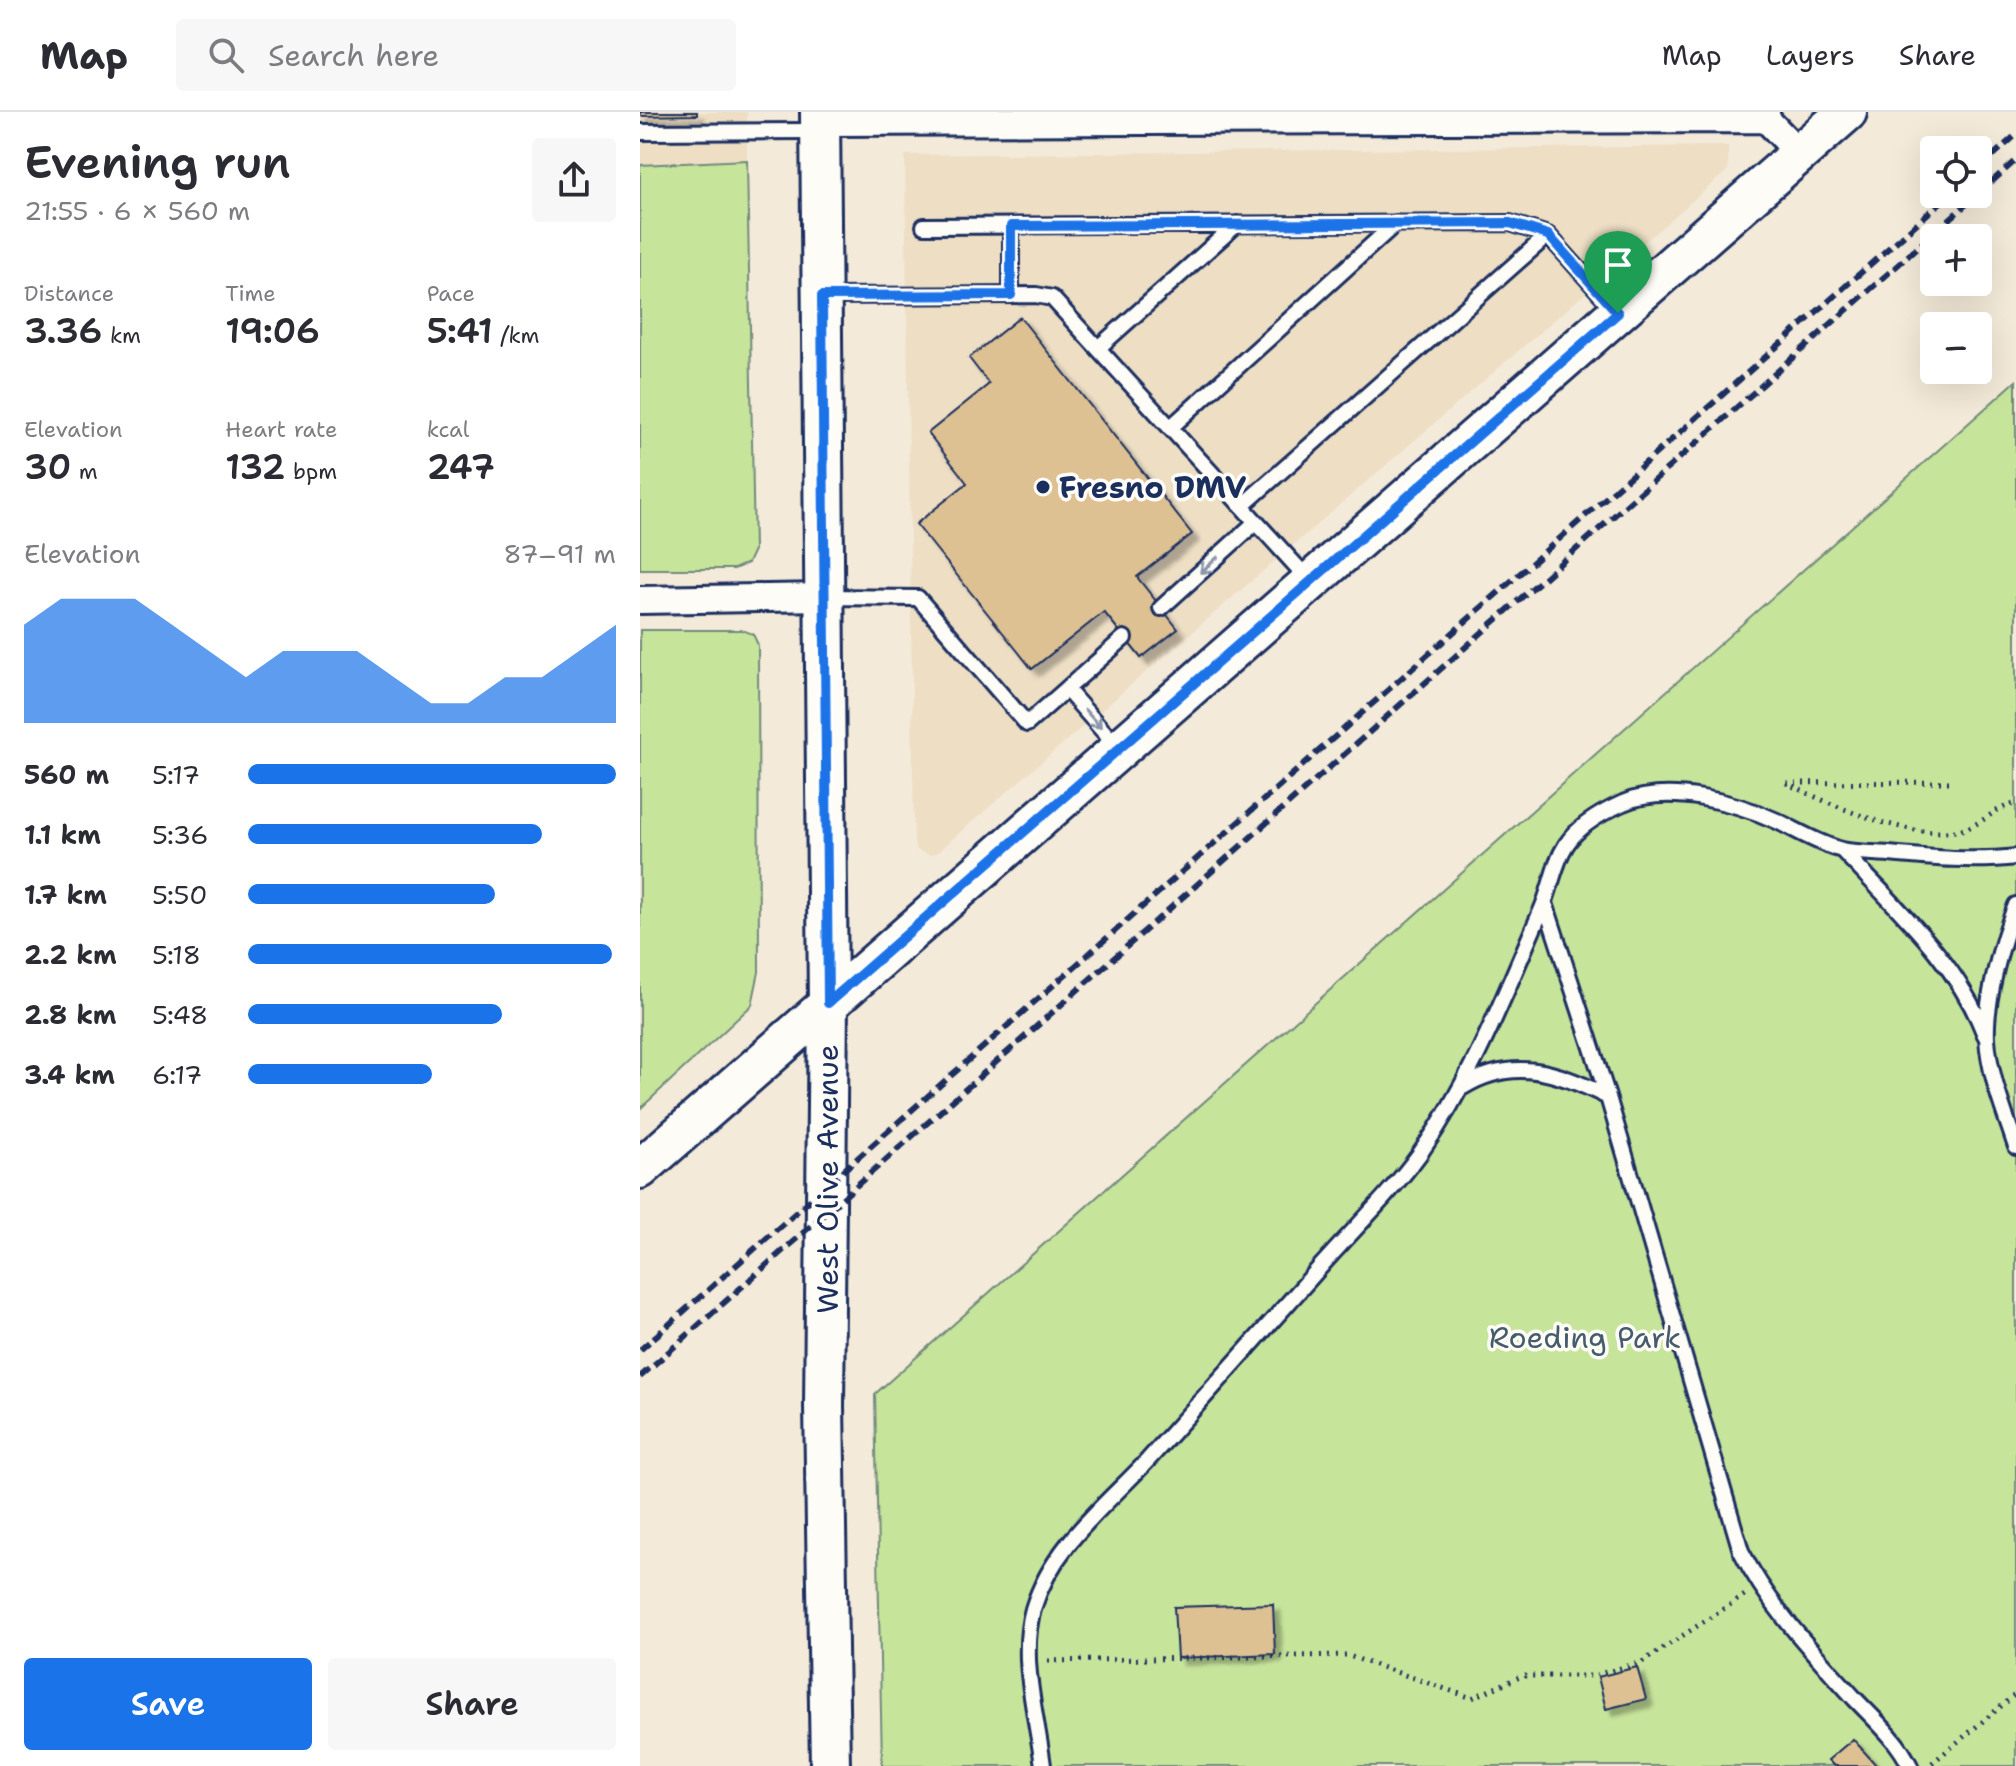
<!DOCTYPE html>
<html lang="en">
<head>
<meta charset="utf-8">
<style>
	:root { --surface:#fff; --page:#f7f7f7; --text:#2b2b33; --muted:#7c7c81; --line:#e1e1e2; --accent:#1a73e8 }
	body { margin:0; font-family:"Shantell Sans",sans-serif; background:var(--page); color:var(--text); height:100vh; display:flex; flex-direction:column; font-size:30px; white-space:nowrap }
	* { box-sizing:border-box; margin:0 }
	p { font-size:26px; color:var(--muted) }
	.icon { flex:none; width:44px; height:44px; fill:none; stroke:currentColor; stroke-width:2; stroke-linecap:round; stroke-linejoin:round }
	.map { position:relative; flex:1; overflow:hidden }
	.details { display:flex; flex-direction:column; background:var(--surface); width:640px }
	.details>* { flex:none }
	.controls { position:absolute; left:1280px; top:24px; display:grid; gap:16px }
	.controls a { display:grid; place-items:center; width:72px; height:72px; border-radius:8px; background:var(--surface); box-shadow:0 8px 32px #0002; font-size:40px }
	.pin { position:absolute; display:grid; place-items:center; width:68px; height:68px; color:#fff; margin:-82px -34px; border-radius:50% 50% 50% 0; rotate:-45deg; box-shadow:0 0 8px #0007 }
	.pin .icon { rotate:45deg }
	.round { display:grid; place-items:center; flex:none; width:84px; height:84px; border-radius:8px; background:var(--page) }
	.headline { display:flex; align-items:center; justify-content:space-between; height:136px; padding:0 24px }
	h1 { font-size:44px; font-weight:600; line-height:60px }
	.figures { display:grid; grid-template-columns:repeat(3,1fr); gap:12px; height:136px; padding:8px 24px }
	.figures div { display:grid; align-content:center }
	.figures b { font-size:34px; font-weight:600 }
	.figures small { font-size:22px; font-weight:400 }
	.figures p { font-size:22px }
	.chart { height:224px; padding:16px 24px }
	.chart p { display:flex; justify-content:space-between }
	.chart svg { width:100%; height:144px; margin-top:8px; fill:var(--accent); opacity:.7 }
	.primary-button { display:flex; gap:16px; margin-top:auto; padding:16px 24px }
	.primary-button a { flex:1; height:92px; border-radius:8px; background:var(--accent); color:#fff; font-size:32px; font-weight:600; line-height:92px; text-align:center }
	.primary-button a+a { background:var(--page); color:var(--text) }
	ul { padding:0 24px; list-style:none; font-size:26px }
	li { display:grid; grid-template-columns:128px 96px 1fr; align-items:center; height:60px }
	li i { height:20px; border-radius:10px; background:var(--accent) }
	header { display:flex; align-items:center; gap:48px; box-sizing:border-box; height:112px; padding:0 40px; background:var(--surface); border-bottom:2px solid var(--line) }
	header strong { font-size:38px }
	nav { display:flex; gap:44px; margin-inline-start:auto; font-size:28px }
	.search { width:560px; height:72px; background:var(--page); display:flex; align-items:center; gap:20px; box-sizing:border-box; padding:0 28px; border-radius:8px; color:var(--muted); font-size:30px }
	main { display:flex; flex:1; min-height:0 }
	.map>svg:first-child { display:block }
	.built { fill:#eddec4 }
	.green { fill:#c7e49b; stroke:#718a7c; stroke-width:2 }
	.building { fill:#dec192; stroke:#1b2f5e; stroke-width:2; filter:url(#shadow) }
	.lines { fill:none; stroke-linecap:round; stroke-linejoin:round }
	.lane-casing { stroke:#1b2f5e; stroke-width:20 }
	.street-casing { stroke:#1b2f5e; stroke-width:32 }
	.secondary-casing { stroke:#1b2f5e; stroke-width:44 }
	.path { stroke:#1b2f5e; stroke-width:5; stroke-dasharray:2 6; stroke-linecap:butt }
	.lane { stroke:#fdfcf7; stroke-width:14 }
	.street { stroke:#fdfcf7; stroke-width:26 }
	.secondary { stroke:#fdfcf7; stroke-width:38 }
	.rail { stroke:#1b2f5e; stroke-width:6; stroke-dasharray:12 6; stroke-linecap:butt }
	.oneway { stroke:#8c96aa }
	.route-casing { stroke:#fff; stroke-width:16 }
	.route { stroke:#1a73e8; stroke-width:10 }
	.poi-dot { fill:#1b2f5e; stroke:#fdfcf7; stroke-width:3 }
	.labels { text-anchor:middle; dominant-baseline:central; stroke-width:7; stroke-linejoin:round; paint-order:stroke }
	.poi-label { font-size:30px; font-weight:bold; fill:#1b2f5e; stroke:#fdfcf7; text-anchor:start }
	.street-label { font-size:30px; fill:#1b2f5e; stroke:#fdfcf7 }
	.park-label { font-size:30px; fill:#465c6d; stroke:#fdfcf7 }
</style>
</head>
<body>
<header>
<strong>Map</strong>
<div class="search"><svg class="icon" aria-label="search" viewBox="0 0 24 24"><circle cx="10" cy="10" r="6"/><path d="M15 15l6 6"/></svg>Search here</div>
<nav><a>Map</a><a>Layers</a><a>Share</a></nav>
</header>
<main>
<section class="details">
<div class="headline"><div><h1>Evening run</h1><p>21:55 · 6 × 560 m</p></div><a class="round"><svg class="icon" aria-label="share" viewBox="0 0 24 24"><path d="M12 15V3M7 8l5-5 5 5M5 13v7h14v-7"/></svg></a></div>
<div class="figures">
<div><p>Distance</p><b>3.36<small> km</small></b></div>
<div><p>Time</p><b>19:06</b></div>
<div><p>Pace</p><b>5:41<small> /km</small></b></div>
</div>
<div class="figures">
<div><p>Elevation</p><b>30<small> m</small></b></div>
<div><p>Heart rate</p><b>132<small> bpm</small></b></div>
<div><p>kcal</p><b>247</b></div>
</div>
<div class="chart"><p><span>Elevation</span>87–91 m</p>
<svg viewBox="0 0 160 44" preserveAspectRatio="none"><path d="M0 44V14L10 6L20 6L30 6L40 14L50 22L60 30L70 22L80 22L90 22L100 30L110 38L120 38L130 30L140 30L150 22L160 14V44z"/></svg>
</div>
<ul>
<li><b>560 m</b>5:17<i style="width:100%"></i></li>
<li><b>1.1 km</b>5:36<i style="width:80%"></i></li>
<li><b>1.7 km</b>5:50<i style="width:67%"></i></li>
<li><b>2.2 km</b>5:18<i style="width:99%"></i></li>
<li><b>2.8 km</b>5:48<i style="width:69%"></i></li>
<li><b>3.4 km</b>6:17<i style="width:50%"></i></li>
</ul>
<div class="primary-button"><a>Save</a><a>Share</a></div>
</section>
<div class="map">
<svg width="1376" height="1654" viewBox="0 0 1376 1654">
	<defs>
		<filter id="shadow"><feDropShadow dx="7" dy="7" stdDeviation="2" flood-color="#0004"/></filter>
	</defs>
	<rect width="100%" height="100%" fill="#f4ead9"/>
	<filter id="ink" filterUnits="userSpaceOnUse"><feTurbulence type="fractalNoise" baseFrequency=".0125" numOctaves="2"/><feDisplacementMap in="SourceGraphic" scale="16" xChannelSelector="R" yChannelSelector="G"/><feConvolveMatrix kernelMatrix="1 2 1 2 8 2 1 2 1" color-interpolation-filters="sRGB"/></filter>
	<g filter="url(#ink)">
		<path class="built" d="M0,0H107V48L0,53Z
			M1088,34V58L296,741L289,743L277,738L274,732L265,43Z"/>
		<path class="green" d="M107,48L114,438L108,451L94,457H0V53Z
			M1376,269V1654H242L235,1282Z
			M0,518H102L113,522L118,533L119,860L112,893L0,997Z"/>
		<path class="building" d="M0,0H57V3L0,4Z
			M380,205L552,422L497,465L538,517L501,546L464,500L392,557L276,412L327,371L288,321L349,272L329,246Z
			M633,1492L635,1542L537,1546L534,1495Z
			M997,1555L1006,1587L966,1597L958,1565Z
			M1213,1627L1237,1654H1194L1188,1648Z"/>
		<g class="lines">
			<defs>
				<path id="lane" d="M0,20L179,19
					M284,114L870,111L908,123L978,201
					M371,114V183
					M182,184L396,183L412,186L669,468
					M458,236L597,112
					M530,316L756,111
					M602,394L908,123
					M185,485L278,486L387,612L484,526
					M521,496L616,410
					M427,578L479,637
					M1202,738C1255,795 1317,849 1345,923
					M905,791L968,985L1101,1439C1130,1496 1172,1539 1215,1587C1234,1607 1258,1628 1270,1654
					M1376,793C1362,827 1345,890 1347,926C1349,963 1365,1001 1376,1035
					M823,975C873,944 919,960 968,985
					M403,1654C397,1604 379,1546 393,1497C412,1434 465,1394 508,1348C566,1283 624,1218 682,1153C715,1116 752,1080 781,1040C833,966 865,881 901,799C911,778 913,753 926,733C938,714 963,700 983,691C1028,672 1095,690 1137,709C1158,719 1179,732 1202,738C1217,741 1234,741 1249,742C1291,746 1335,750 1376,745"/>
				<path id="street" d="M1126,0V7L1160,42
					M180,10L1126,7
					M0,488L184,485"/>
				<path id="secondary" d="M180,0L188,891L184,1294L190,1654
					M0,1057L1207,0"/>
			</defs>
			<use href="#lane" class="lane-casing"/>
			<use href="#street" class="street-casing"/>
			<use href="#secondary" class="secondary-casing"/>
			<path class="path" d="M1146,671C1191,693 1270,729 1321,718C1342,713 1356,694 1376,692
				M1147,671L1314,670
				M408,1549L706,1543L832,1586L882,1564H952L1002,1550L1105,1483
				M1292,1651L1376,1582"/>
			<use href="#lane" class="lane"/>
			<use href="#street" class="street"/>
			<use href="#secondary" class="secondary"/>
			<path class="rail" d="M1338,57L1376,23
				M1338,82L1376,48
				M0,1238L1310,82
				M0,1265L1338,82"/>
		</g>
		<defs><path id="oneway-shaft" d="M-6 0H5M1.5-3L5.5 0L1.5 3" fill="none" stroke-width="1.6" stroke-linecap="round" stroke-linejoin="round" transform="scale(2)"/></defs>
		<g class="oneway">
			<use href="#oneway-shaft" transform="translate(569 453) rotate(138)"/>
			<use href="#oneway-shaft" transform="translate(453 607) rotate(49)"/>
		</g>
	</g>
	<g class="lines" filter="url(#ink)">
		<defs>
			<path id="route" d="M870,111L908,123L978,201L188,891L182,184L371,183V114Z"/>
		</defs>
		<use href="#route" class="route-casing"/>
		<use href="#route" class="route"/>
	</g>
	<circle class="poi-dot" cx="403" cy="375" r="8"/>
	<g class="labels">
		<g class="poi-label">
			<text x="419" y="375">Fresno DMV</text>
		</g>
		<g class="street-label">
			<text transform="translate(187 1067) rotate(-90)">West Olive Avenue</text>
		</g>
		<g class="park-label">
			<text x="945" y="1225">Roeding Park</text>
		</g>
	</g>
</svg>
<div class="controls">
<a><svg class="icon" aria-label="locate" viewBox="0 0 24 24"><circle cx="12" cy="12" r="6"/><path d="M12 2v4M12 18v4M2 12h4M18 12h4"/></svg></a>
<a>+</a>
<a>−</a>
</div>
<div class="pin" style="left:978px;top:201px;background:#1e9e55"><svg class="icon" aria-label="arrive" viewBox="0 0 24 24"><path d="M6 21V4h12l-3 4 3 4H6"/></svg></div>
</div>
</main>
</body>
</html>
